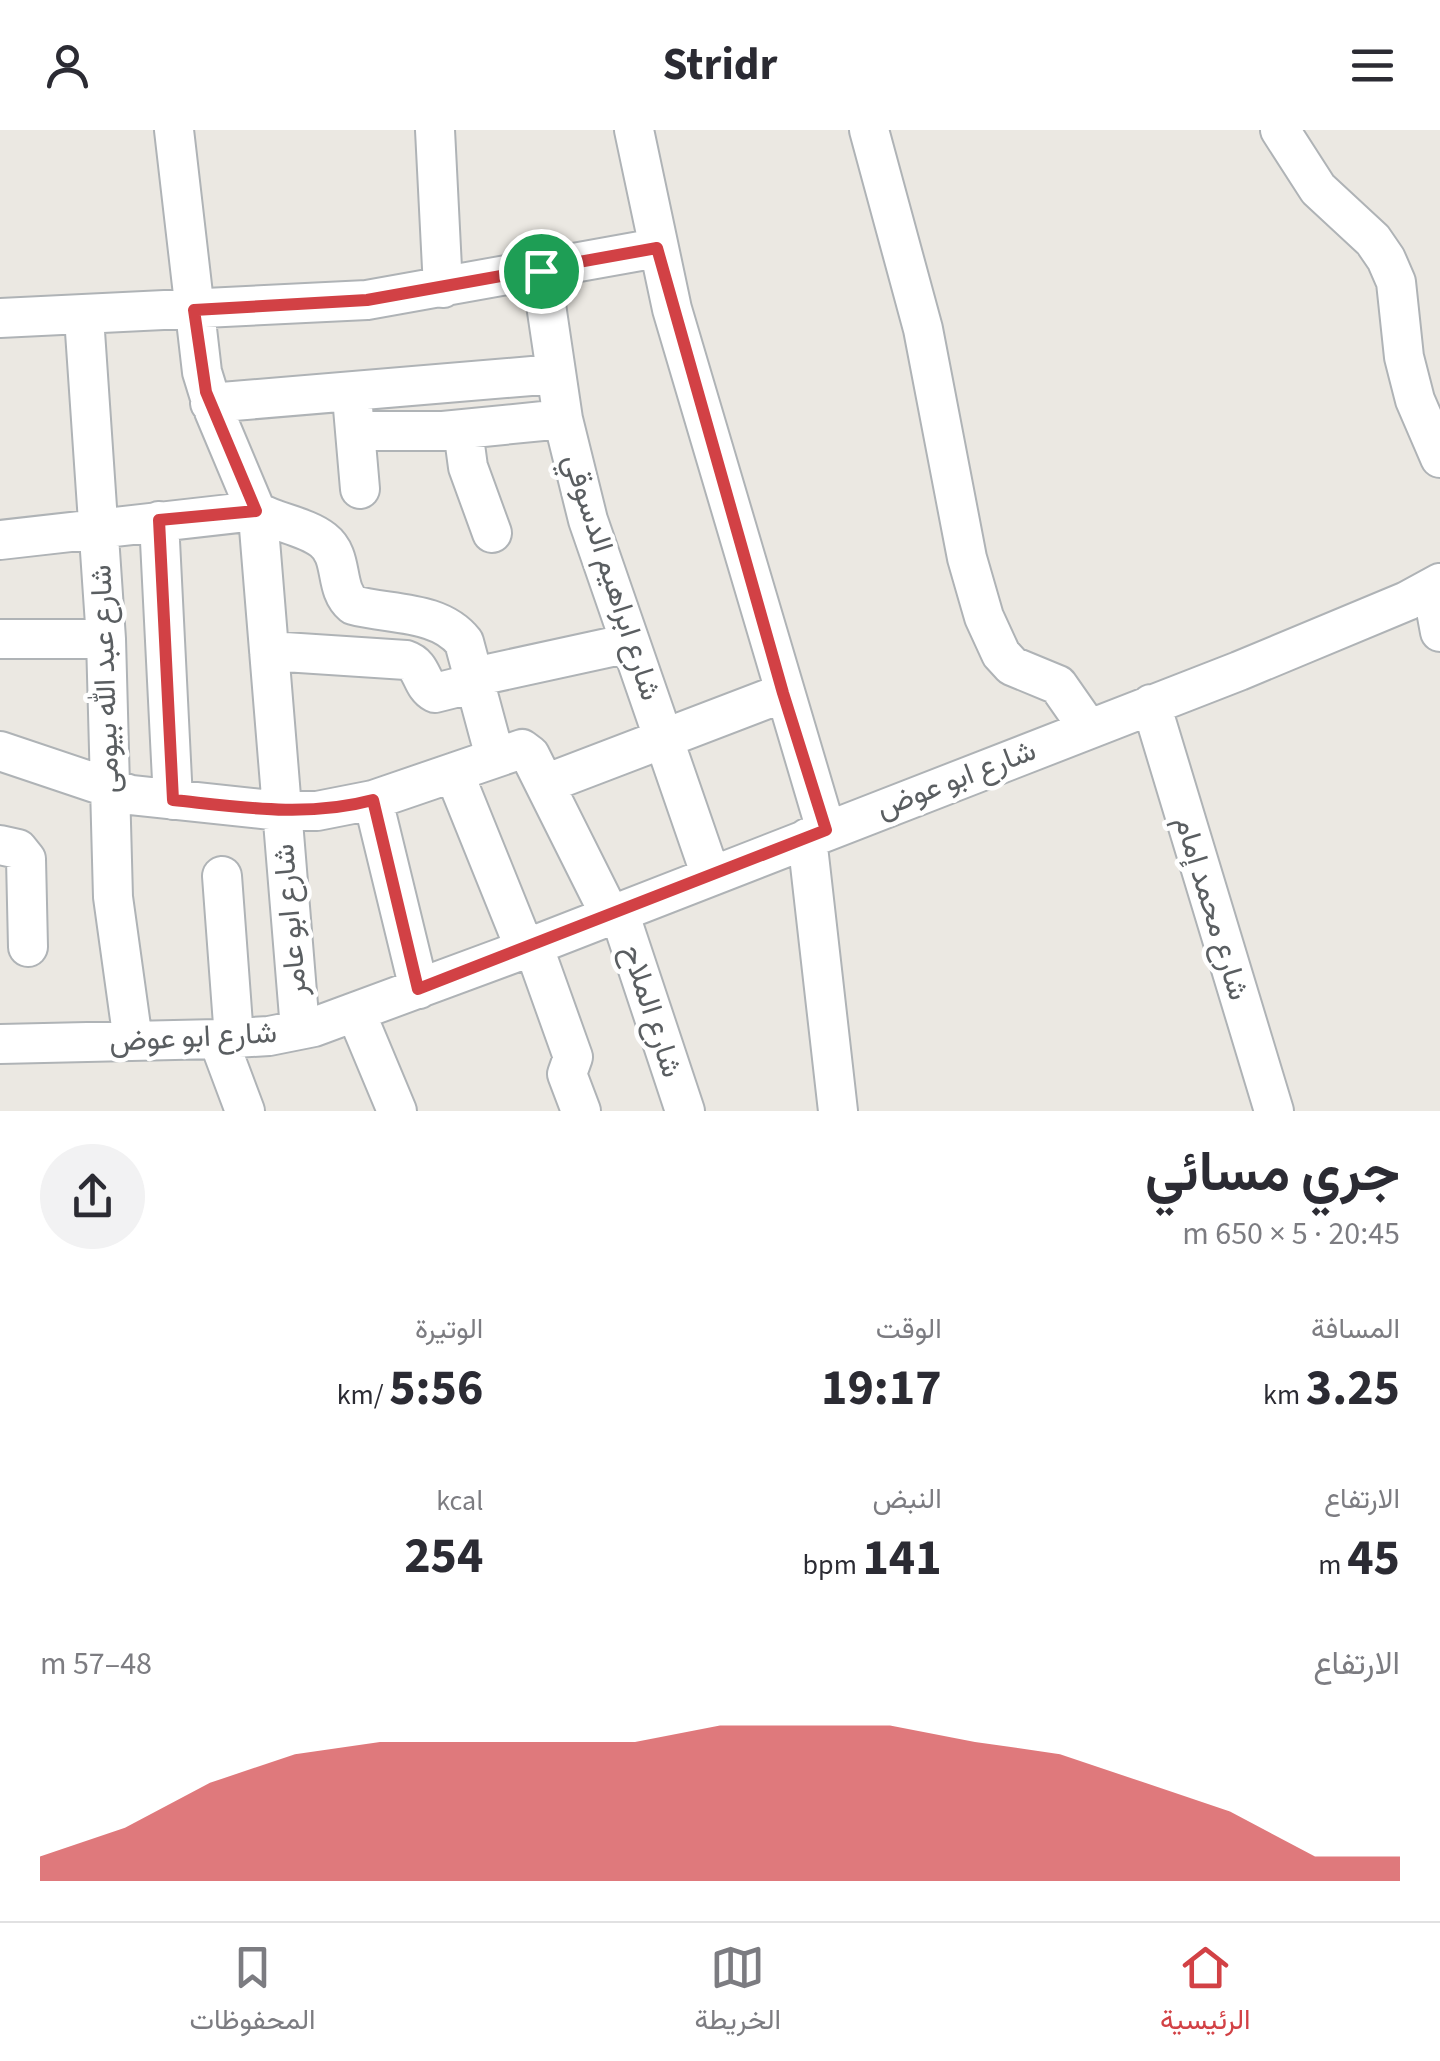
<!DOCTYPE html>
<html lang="ar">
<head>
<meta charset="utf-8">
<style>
	:root { --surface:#fff; --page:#f2f2f3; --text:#2b2b33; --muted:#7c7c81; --line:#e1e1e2; --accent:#d24145 }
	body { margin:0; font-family:"Source Sans 3",Vazirmatn,sans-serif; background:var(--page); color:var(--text); direction:rtl; height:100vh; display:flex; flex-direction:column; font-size:38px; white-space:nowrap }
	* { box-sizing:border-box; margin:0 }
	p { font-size:32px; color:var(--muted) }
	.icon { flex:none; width:55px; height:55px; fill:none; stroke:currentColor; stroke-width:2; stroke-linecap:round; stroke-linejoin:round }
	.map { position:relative; height:981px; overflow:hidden; direction:ltr }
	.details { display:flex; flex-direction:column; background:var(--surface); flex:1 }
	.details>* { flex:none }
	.pin { position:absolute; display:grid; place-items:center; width:85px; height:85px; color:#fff; margin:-42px; border:5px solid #fff; border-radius:50%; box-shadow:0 2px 10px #0007 }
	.round { display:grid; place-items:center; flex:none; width:105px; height:105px; border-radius:52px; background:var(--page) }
	.headline { display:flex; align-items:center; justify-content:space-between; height:170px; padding:0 40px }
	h1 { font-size:55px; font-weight:700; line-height:75px }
	.metrics { display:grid; grid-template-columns:repeat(3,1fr); gap:15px; height:170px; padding:10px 40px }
	.metrics div { display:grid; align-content:center }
	.metrics b { font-size:50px; font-weight:700 }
	.metrics small { font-size:28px; font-weight:400 }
	.metrics p { font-size:28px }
	.chart { height:280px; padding:20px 40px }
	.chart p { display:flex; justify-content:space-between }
	.chart svg { width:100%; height:180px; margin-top:10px; fill:var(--accent); opacity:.7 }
	header { display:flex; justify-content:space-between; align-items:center; height:130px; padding:0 40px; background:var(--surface); font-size:45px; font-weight:700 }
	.tabs { display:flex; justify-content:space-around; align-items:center; height:140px; border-top:2px solid var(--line); background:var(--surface); font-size:28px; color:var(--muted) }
	.tabs a { display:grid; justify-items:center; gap:5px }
	.tabs .current { color:var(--accent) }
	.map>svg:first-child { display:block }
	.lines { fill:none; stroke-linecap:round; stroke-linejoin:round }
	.minor-casing { stroke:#afb3b6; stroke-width:42 }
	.minor { stroke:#fff; stroke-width:38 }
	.route-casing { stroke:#fff; stroke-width:20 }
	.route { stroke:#d24145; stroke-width:12 }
	.labels { text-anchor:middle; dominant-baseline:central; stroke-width:9; stroke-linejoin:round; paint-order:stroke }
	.street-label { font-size:30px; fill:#5a5e61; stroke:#fff }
</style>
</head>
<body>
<header><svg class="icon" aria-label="menu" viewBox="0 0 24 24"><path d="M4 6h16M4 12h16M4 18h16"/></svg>Stridr<svg class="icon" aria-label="person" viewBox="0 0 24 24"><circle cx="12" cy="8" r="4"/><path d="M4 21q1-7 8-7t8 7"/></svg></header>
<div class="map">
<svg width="1440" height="981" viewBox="0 0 1440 981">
	<rect width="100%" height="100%" fill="#ebe8e2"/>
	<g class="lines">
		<defs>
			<path id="minor" d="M174,0L202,242L214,281L256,381L259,398L300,899
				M435,0L443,158
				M634,0L672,179L826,700
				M869,0L923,199L967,428L984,487L1001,524L1012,536L1058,555L1088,598
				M1280,0L1318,59L1373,110L1386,129L1396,152L1404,227L1415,270L1440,328
				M541,141L563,289L588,390L711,746
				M84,187L106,509L113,767L133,911
				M0,188L367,170L657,118
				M210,273L555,244
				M353,278L360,359
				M463,300L468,337L492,403
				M355,301H443L563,289
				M159,391L173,670
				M0,410L256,381C276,393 305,396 323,410C345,427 333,458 353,475C389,485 439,480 464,512L495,627
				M1432,459L1440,502
				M0,509H106
				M269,521L406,530C424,536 420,555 435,563L475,553
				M474,547L630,513
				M1151,574L1274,981
				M0,621L131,665L280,681H317L373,670L522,619L530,625L610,785
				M454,643L525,819
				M545,654L783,563
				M373,670L419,859
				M807,708L838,981
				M0,715L18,719L26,729L28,817
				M222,746L234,908
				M619,782L685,981
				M533,815L573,927L567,944L581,981
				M356,883L397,981
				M218,909L245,981
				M0,914L218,909L269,906L314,897L525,819L1239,541L1407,471L1440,453"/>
		</defs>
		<use href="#minor" class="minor-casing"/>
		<use href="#minor" class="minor"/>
	</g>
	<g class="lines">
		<defs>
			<path id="route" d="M657,118L783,563L826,700L418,859L373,670C306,688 240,677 173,670L159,390L256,381L206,262L194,180L367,170Z"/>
		</defs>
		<use href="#route" class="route-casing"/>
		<use href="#route" class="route"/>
	</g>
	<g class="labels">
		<g class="street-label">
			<text transform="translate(612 447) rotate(72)">شارع ابراهيم الدسوقي</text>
			<text transform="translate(105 549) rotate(-92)">شارع عبد الله بيومى</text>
			<text transform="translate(956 649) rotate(-21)">شارع ابو عوض</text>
			<text transform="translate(1212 778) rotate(73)">شارع محمد إمام</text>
			<text transform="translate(290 790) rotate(-95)">شارع ابو عامر</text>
			<text transform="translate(652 881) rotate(72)">شارع الملاح</text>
			<text transform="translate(193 907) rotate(-3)">شارع ابو عوض</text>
		</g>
	</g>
</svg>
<div class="pin" style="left:541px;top:141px;background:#1e9e55"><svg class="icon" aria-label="arrive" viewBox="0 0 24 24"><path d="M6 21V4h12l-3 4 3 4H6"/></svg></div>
</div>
<section class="details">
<div class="headline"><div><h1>جري مسائي</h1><p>20:45 · 5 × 650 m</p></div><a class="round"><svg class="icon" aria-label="share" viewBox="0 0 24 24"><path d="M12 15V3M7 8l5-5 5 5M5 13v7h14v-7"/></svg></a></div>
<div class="metrics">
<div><p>المسافة</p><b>3.25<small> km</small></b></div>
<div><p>الوقت</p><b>19:17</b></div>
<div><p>الوتيرة</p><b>5:56<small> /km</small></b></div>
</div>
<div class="metrics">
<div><p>الارتفاع</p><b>45<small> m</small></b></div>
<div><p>النبض</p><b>141<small> bpm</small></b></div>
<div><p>kcal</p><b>254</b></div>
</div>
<div class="chart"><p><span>الارتفاع</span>48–57 m</p>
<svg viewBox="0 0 160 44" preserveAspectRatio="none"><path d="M0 44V38L10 31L20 20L30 13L40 10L50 10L60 10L70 10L80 6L90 6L100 6L110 10L120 13L130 20L140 27L150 38L160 38V44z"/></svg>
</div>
</section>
<nav class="tabs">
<a class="current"><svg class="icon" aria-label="home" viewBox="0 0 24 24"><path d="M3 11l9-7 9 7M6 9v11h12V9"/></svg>الرئيسية</a>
<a><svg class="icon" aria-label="map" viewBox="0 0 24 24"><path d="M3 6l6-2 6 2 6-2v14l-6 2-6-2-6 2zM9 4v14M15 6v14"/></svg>الخريطة</a>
<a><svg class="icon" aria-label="saved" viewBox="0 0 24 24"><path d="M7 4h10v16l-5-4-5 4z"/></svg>المحفوظات</a>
</nav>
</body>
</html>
